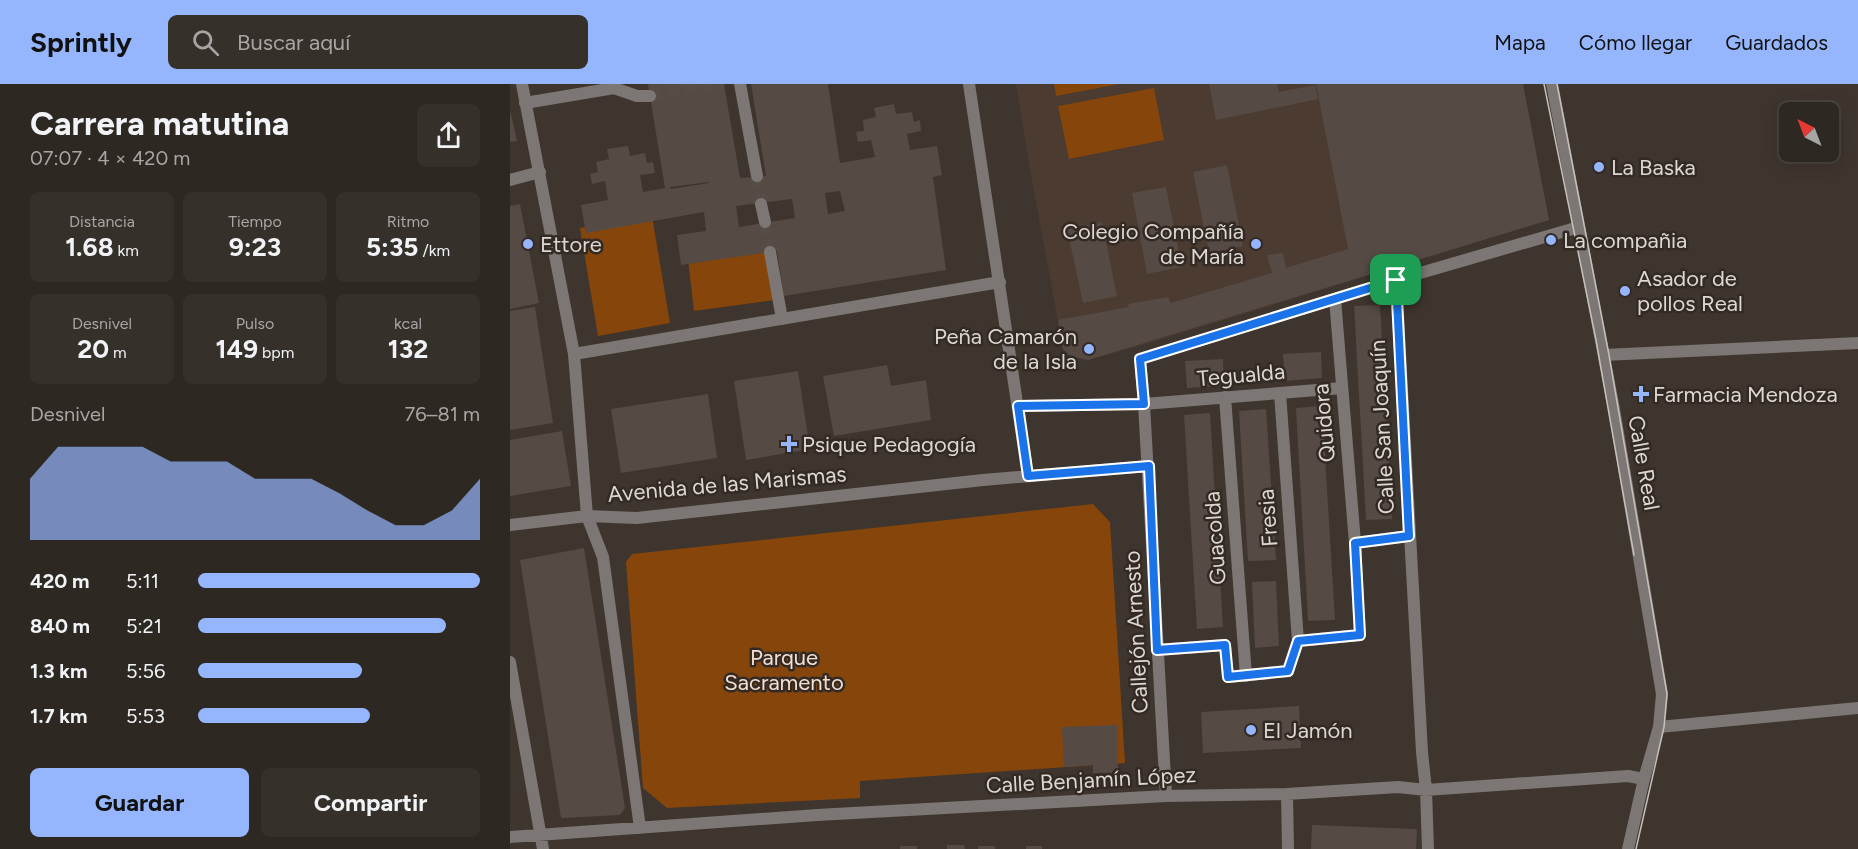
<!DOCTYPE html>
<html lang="es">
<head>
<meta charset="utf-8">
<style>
	:root { --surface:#2e2822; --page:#36302a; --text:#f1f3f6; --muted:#a7a6a5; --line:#494440; --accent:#95b6fd }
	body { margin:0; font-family:Figtree,sans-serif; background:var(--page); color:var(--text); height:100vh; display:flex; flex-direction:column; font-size:22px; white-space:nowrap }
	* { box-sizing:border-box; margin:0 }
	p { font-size:20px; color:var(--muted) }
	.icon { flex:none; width:33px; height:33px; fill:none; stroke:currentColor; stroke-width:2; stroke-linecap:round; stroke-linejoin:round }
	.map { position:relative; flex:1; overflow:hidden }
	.panel { display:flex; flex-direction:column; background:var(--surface); width:510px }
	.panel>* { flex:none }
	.needle { width:39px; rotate:318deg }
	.controls { position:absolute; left:1269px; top:18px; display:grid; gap:12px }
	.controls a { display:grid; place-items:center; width:60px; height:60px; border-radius:9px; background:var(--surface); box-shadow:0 3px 15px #0003,0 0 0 2px var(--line); font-size:30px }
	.pin { position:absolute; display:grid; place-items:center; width:51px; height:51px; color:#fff; margin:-26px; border-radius:12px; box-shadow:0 3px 9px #0006 }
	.round { display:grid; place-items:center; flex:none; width:63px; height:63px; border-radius:9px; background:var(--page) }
	.summary { display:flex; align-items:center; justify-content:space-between; height:102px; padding:0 30px }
	h1 { font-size:33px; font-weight:700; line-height:45px }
	.metrics { display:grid; grid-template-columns:repeat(3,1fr); gap:9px; height:102px; padding:6px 30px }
	.metrics div { display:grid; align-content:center; border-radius:9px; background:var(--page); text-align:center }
	.metrics b { font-size:26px; font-weight:700 }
	.metrics small { font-size:16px; font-weight:400 }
	.metrics p { font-size:16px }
	.chart { height:168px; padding:12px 30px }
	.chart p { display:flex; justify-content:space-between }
	.chart svg { width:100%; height:108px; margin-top:6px; fill:var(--accent); opacity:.7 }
	.cta { display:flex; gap:12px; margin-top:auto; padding:12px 30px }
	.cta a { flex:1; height:69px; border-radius:9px; background:var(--accent); color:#111; font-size:24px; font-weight:700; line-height:69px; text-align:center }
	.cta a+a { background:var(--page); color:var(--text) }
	ul { padding:0 30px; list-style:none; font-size:20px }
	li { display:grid; grid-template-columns:96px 72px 1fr; align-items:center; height:45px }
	li i { height:15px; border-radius:8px; background:var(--accent) }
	header { display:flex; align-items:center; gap:36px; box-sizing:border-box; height:84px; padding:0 30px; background:var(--accent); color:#111 }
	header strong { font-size:28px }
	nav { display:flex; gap:33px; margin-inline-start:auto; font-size:21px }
	.search { width:420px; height:54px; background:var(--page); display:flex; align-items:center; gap:15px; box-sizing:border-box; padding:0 21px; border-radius:9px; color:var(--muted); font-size:22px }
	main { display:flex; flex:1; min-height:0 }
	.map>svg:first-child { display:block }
	.built { fill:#4b3b31 }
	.green { fill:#85450b }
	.building { fill:#554b44; fill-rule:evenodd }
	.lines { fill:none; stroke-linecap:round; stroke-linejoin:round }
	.pedestrian-tunnel { stroke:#564d47; stroke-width:12; stroke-dasharray:12 6; stroke-linecap:butt }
	.pedestrian { stroke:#7c7774; stroke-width:12 }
	.minor { stroke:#7c7774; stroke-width:12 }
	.tram { stroke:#c6c0bb; stroke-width:1.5 }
	.route-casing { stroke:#fff; stroke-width:12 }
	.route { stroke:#1a73e8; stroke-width:8 }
	.poi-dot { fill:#95b6fd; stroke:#342a24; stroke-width:2 }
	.labels { text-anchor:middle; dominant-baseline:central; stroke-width:5; stroke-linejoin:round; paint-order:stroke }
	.poi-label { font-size:22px; fill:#ddd7d3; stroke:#342a24; text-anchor:start }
	.street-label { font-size:22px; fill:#ddd7d3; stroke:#342a24 }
	.park-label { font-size:22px; fill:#f4ded0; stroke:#342a24 }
</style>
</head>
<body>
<header>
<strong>Sprintly</strong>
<div class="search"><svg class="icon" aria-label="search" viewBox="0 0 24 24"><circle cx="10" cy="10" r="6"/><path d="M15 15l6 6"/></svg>Buscar aquí</div>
<nav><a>Mapa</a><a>Cómo llegar</a><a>Guardados</a></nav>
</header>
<main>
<section class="panel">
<div class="summary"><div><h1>Carrera matutina</h1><p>07:07 · 4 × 420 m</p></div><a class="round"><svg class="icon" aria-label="share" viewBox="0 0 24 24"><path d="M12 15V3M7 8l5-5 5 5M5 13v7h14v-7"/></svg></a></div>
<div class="metrics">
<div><p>Distancia</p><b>1.68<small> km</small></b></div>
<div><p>Tiempo</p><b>9:23</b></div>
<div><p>Ritmo</p><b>5:35<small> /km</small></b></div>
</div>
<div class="metrics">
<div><p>Desnivel</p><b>20<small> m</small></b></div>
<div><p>Pulso</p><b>149<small> bpm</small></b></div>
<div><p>kcal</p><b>132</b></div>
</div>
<div class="chart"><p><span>Desnivel</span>76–81 m</p>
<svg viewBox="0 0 160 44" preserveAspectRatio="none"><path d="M0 44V19L10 6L20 6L30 6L40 6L50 12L60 12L70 12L80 19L90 19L100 19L110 25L120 32L130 38L140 38L150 32L160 19V44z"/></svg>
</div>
<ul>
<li><b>420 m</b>5:11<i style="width:100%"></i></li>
<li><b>840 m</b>5:21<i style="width:88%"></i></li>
<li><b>1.3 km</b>5:56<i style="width:58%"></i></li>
<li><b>1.7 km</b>5:53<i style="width:61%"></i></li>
</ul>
<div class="cta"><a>Guardar</a><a>Compartir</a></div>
</section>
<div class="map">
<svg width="1348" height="765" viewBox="0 0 1348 765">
	<rect width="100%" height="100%" fill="#3e352e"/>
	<path class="built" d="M506,0H1013L1039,136L629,262L578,276L569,275L560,272L553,265L519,80Z"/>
	<path class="green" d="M544,0H609L546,12Z
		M644,4L654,56L559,75L548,22Z
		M142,132L160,239L88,252L70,144Z
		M257,157L264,216L184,227L177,167Z
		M583,420L600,438L615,679L350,697V714L157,724L133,704L116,478L122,470Z"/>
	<path class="building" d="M138,0H214L230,94L256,92L241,0H318L330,79L365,73L361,56L348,58L346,48L354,47L353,36L366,33L364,24L384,20L386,30L402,28L404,38L410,36L411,47L397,50L400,66L427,62L432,91L423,93L436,186L274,212L267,167L171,181L167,151L196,147L194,128L76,149L71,121L98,116L95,97L82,100L80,90L88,88L86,78L99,75L97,65L118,62L120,72L135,69L137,79L143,78L145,89L130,91L133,108L155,104ZM199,98V99L161,105L160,103ZM330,107L335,127L318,130L315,109ZM282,115L285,134L229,143L226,122Z
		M699,0H767L769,8L805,1L808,15L706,36Z
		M806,0H1013L1039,136L578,276L560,272L553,265L548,236L619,223L618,220L658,213L661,219L762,189L757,171L773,169L776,184L838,165Z
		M0,26L7,57L0,58Z
		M717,81L733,162L699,169L683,88Z
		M656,103L672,183L637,190L622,109Z
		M10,120L29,219L0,225V122Z
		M592,138L607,212L573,219L557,145Z
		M870,221L882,435L856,436L844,222Z
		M25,223L43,339L0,346V227Z
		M811,268L812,294L775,297L773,270Z
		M713,275L714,302L677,304L675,277Z
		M377,281L381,302L416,296L421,336L324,352L313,292Z
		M288,287L300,365L236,376L224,297Z
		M198,310L207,374L111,389L101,325Z
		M812,322L825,536L798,537L786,324Z
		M756,325L766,476L738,477L729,327Z
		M700,329L713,543L687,545L674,331Z
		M52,347L61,402L0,412V356Z
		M74,464L115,724L110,731L51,734L10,476Z
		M766,497L769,562L745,564L742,498Z
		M789,622L791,664L693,669L691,628Z
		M607,641L608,689H583V681L554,683L552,643Z
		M802,741L907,745L906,765H801Z
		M437,761H454L455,765H437Z
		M390,762H407V765H390Z
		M468,762H485V765H468Z
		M516,762H532V765H516Z"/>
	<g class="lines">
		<path class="pedestrian-tunnel" d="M140,12L200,0
			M247,92L251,120
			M255,138L260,168"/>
		<path class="pedestrian" d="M230,0L247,92
			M1042,0L1104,325L1152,610L1149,643L1134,695L1118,765
			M127,12H140
			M251,120L255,138
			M260,168L272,235
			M886,196L1069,143
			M64,270L490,198"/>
		<path class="minor" d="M12,0L64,270L77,432L93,473L130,744
			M459,0L518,392
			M15,19L104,4L127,12
			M0,96L30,88
			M1094,271L1348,259
			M832,304L634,320L630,275L886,196L912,668L916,706L918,765
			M770,309L788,557
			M715,313L736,592
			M508,322L634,320L656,712
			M0,441L77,432L127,434L473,396L639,382
			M845,459L899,452
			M647,566L715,561L718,593L778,587L788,557L850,551L845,459L825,215
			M0,578L33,765
			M1149,643L1348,624
			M777,710L778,765
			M0,753L307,731L656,712L777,710L888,703L916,706L1118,692L1134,695"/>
		<path class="tram" d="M1034,0L1086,256L1124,471
			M1047,0L1099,271L1157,610L1154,643L1126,765"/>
	</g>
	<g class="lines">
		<defs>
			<path id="route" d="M886,196L899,452L845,459L850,551L788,557L778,587L718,593L715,561L647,566L639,382L518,392L508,322L634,320L630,275Z"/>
		</defs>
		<use href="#route" class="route-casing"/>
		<use href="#route" class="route"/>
	</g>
	<g class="poi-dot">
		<circle cx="1089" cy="83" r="6"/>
		<circle cx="1041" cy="156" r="6"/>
		<circle cx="18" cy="160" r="6"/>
		<circle cx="746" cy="160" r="6"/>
		<circle cx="1115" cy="207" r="6"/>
		<circle cx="579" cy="265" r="6"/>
		<path d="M1128 301h6v6h6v6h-6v6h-6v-6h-6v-6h6z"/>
		<path d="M276 351h6v6h6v6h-6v6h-6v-6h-6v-6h6z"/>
		<circle cx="741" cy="646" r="6"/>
	</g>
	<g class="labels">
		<g class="poi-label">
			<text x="1101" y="83">La Baska</text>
			<text x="734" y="147" text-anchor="end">Colegio Compañía<tspan x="734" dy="25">de María</tspan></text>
			<text x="1053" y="156">La compañia</text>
			<text x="30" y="160">Ettore</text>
			<text x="1127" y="194">Asador de<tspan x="1127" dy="25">pollos Real</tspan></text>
			<text x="567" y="252" text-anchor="end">Peña Camarón<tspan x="567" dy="25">de la Isla</tspan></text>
			<text x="1143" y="310">Farmacia Mendoza</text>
			<text x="292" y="360">Psique Pedagogía</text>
			<text x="753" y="646">El Jamón</text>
		</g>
		<g class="street-label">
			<text transform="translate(731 291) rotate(-5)">Tegualda</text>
			<text transform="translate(814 339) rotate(-95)">Quidora</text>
			<text transform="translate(872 343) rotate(-93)">Calle San Joaquín</text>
			<text transform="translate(1134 379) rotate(80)">Calle Real</text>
			<text transform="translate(217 400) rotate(-5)">Avenida de las Marismas</text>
			<text transform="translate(758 434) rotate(-94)">Fresia</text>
			<text transform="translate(705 454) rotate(-94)">Guacolda</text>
			<text transform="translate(626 548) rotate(-93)">Callejón Arnesto</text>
			<text transform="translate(581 696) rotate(-3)">Calle Benjamín López</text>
		</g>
		<g class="park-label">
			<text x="274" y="573">Parque<tspan x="274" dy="25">Sacramento</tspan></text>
		</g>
	</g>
</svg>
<div class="controls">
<a><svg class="needle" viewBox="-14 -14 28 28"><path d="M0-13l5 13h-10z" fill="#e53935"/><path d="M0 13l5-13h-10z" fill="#a7a6a5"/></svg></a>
</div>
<div class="pin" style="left:886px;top:196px;background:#1e9e55"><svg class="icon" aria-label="arrive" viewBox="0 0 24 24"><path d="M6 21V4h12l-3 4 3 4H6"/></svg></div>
</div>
</main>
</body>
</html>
